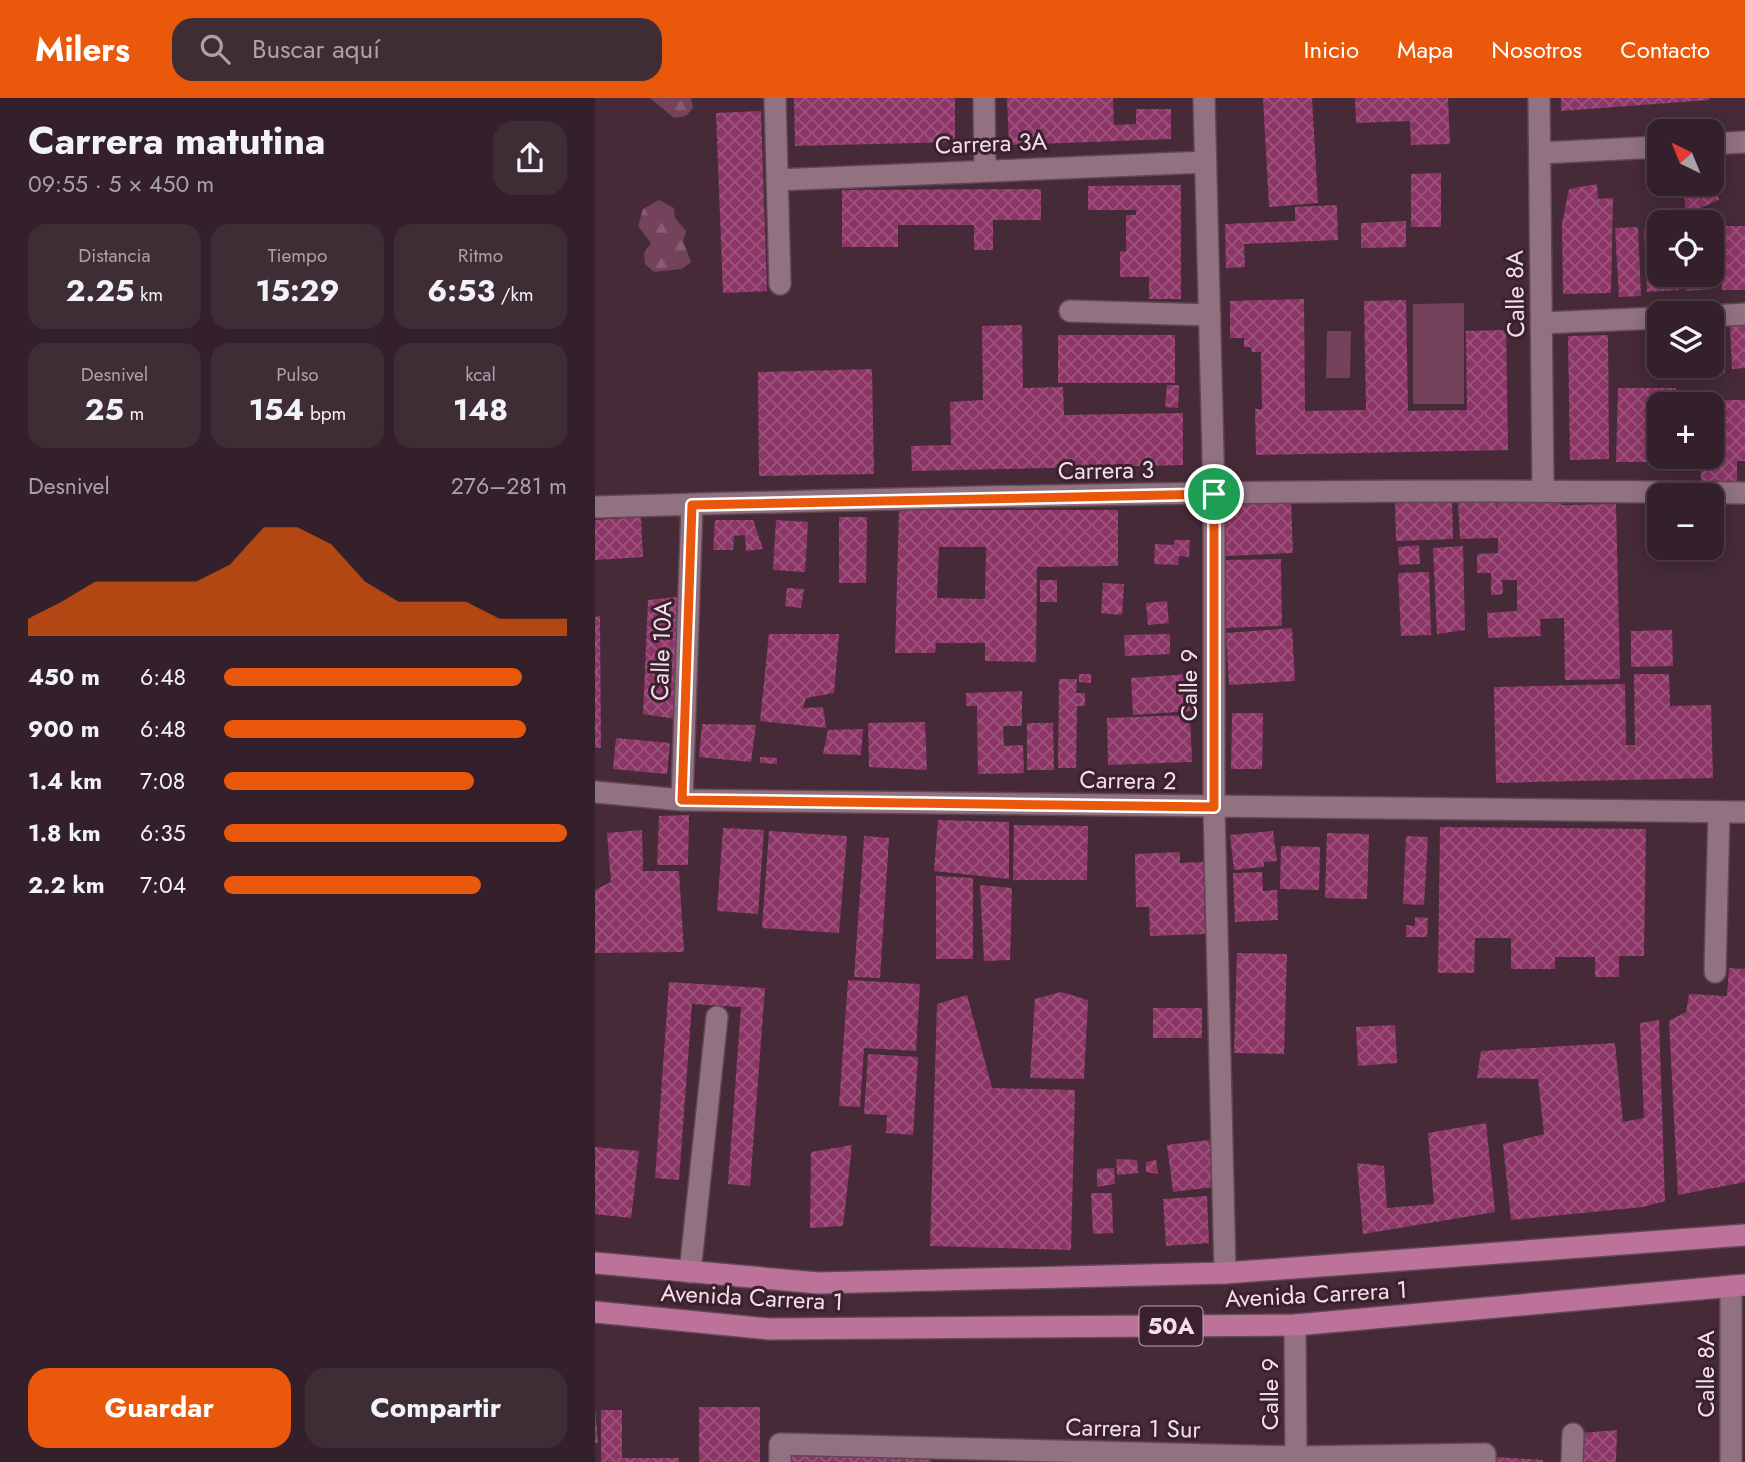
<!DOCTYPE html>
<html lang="es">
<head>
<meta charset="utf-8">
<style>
	:root { --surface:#34202a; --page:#3f2d36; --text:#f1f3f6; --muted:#a9a3a8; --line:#4e3e47; --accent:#ea580c }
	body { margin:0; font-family:Jost,sans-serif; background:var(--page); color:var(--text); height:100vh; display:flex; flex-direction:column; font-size:26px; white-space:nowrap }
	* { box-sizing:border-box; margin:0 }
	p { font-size:23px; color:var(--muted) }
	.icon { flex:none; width:38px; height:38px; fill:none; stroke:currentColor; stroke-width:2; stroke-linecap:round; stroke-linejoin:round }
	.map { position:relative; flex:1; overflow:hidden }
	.side { display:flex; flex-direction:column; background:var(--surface); width:595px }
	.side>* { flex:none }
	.needle { width:46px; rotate:317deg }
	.fabs { position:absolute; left:1052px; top:21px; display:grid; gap:14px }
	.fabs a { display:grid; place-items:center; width:77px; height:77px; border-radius:14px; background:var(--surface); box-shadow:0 4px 18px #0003,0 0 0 2px var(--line); font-size:35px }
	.pin { position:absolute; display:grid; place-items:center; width:60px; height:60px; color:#fff; margin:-30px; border:4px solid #fff; border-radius:50%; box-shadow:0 2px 7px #0007 }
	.round { display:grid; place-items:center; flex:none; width:74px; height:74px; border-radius:21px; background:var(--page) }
	.head { display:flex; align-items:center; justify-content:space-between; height:119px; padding:0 28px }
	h1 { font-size:38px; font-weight:700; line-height:52px }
	.metrics { display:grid; grid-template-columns:repeat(3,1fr); gap:10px; height:119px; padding:7px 28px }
	.metrics div { display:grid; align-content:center; border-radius:18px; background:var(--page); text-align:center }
	.metrics b { font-size:30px; font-weight:700 }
	.metrics small { font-size:19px; font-weight:400 }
	.metrics p { font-size:19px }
	.chart { height:196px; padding:14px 28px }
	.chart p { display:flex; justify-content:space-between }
	.chart svg { width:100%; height:126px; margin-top:7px; fill:var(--accent); opacity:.7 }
	.cta { display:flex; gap:14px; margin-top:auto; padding:14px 28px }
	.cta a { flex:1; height:80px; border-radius:21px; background:var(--accent); color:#fff; font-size:28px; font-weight:700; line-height:80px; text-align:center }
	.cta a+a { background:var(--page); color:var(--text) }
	ul { padding:0 28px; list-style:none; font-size:23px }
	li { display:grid; grid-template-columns:112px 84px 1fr; align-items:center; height:52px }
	li i { height:18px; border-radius:9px; background:var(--accent) }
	header { display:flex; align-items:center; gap:42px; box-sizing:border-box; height:98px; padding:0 35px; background:var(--accent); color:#fff }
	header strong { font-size:33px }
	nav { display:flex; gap:38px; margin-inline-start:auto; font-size:24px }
	.search { width:490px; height:63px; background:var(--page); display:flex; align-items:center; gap:18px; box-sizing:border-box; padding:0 24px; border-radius:21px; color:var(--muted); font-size:26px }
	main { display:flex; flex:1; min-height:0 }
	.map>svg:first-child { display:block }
	.forest { fill:url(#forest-firs) }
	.pitch { fill:#74425b }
	.building { fill:url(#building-cross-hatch); fill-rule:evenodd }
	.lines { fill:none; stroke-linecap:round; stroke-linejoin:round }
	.minor-casing { stroke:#5f4753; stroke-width:24 }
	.major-casing { stroke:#5f4753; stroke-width:24 }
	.minor { stroke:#927181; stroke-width:21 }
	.major { stroke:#bd7299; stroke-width:21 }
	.route-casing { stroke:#fff; stroke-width:14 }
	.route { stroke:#ea580c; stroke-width:9 }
	.labels { text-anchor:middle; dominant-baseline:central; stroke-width:6; stroke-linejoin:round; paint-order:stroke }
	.shield { fill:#3b202e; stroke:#bba6b0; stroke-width:2 }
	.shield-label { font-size:23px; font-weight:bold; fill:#f2dfe8 }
	.street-label { font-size:24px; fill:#f2dfe8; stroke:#3b202e }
</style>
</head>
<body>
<header>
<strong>Milers</strong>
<div class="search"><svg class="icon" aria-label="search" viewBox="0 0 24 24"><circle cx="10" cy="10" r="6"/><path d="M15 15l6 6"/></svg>Buscar aquí</div>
<nav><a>Inicio</a><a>Mapa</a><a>Nosotros</a><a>Contacto</a></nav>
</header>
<main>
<section class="side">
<div class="head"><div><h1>Carrera matutina</h1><p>09:55 · 5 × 450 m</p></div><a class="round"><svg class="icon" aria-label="share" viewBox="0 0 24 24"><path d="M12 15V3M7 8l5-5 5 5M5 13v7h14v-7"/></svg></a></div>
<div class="metrics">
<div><p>Distancia</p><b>2.25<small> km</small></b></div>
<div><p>Tiempo</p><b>15:29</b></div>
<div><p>Ritmo</p><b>6:53<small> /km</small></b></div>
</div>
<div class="metrics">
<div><p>Desnivel</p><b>25<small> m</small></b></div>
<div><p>Pulso</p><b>154<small> bpm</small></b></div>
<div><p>kcal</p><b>148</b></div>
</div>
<div class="chart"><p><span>Desnivel</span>276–281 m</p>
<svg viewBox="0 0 160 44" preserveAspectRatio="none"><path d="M0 44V38L10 32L20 25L30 25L40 25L50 25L60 19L70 6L80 6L90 12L100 25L110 32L120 32L130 32L140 38L150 38L160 38V44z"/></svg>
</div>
<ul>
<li><b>450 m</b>6:48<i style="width:87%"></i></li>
<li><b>900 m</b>6:48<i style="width:88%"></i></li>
<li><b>1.4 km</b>7:08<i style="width:73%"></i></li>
<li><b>1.8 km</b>6:35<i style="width:100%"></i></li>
<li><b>2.2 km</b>7:04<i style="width:75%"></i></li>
</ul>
<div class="cta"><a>Guardar</a><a>Compartir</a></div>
</section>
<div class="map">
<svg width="1150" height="1364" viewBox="0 0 1150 1364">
	<defs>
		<pattern id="forest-firs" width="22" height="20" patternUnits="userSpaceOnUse" patternTransform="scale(1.75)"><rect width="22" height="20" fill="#74425b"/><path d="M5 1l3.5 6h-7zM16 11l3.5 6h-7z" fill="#885d73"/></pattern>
		<pattern id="building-cross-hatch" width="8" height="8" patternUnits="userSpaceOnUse" patternTransform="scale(1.75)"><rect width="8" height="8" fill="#8c3667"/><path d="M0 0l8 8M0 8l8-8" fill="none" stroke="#9d537d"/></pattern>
	</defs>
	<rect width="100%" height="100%" fill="#462a38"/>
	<path class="forest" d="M55,0H96L98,10L91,18L79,20Z
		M64,102L79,110L80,120L91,133L88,143L96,164L87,171L59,174L50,166L49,155L56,145L43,128L48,111Z"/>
	<path class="pitch" d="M869,205V306H818V206Z
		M732,233H756L755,280H731Z"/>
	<path class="building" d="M199,0H360V44L200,48Z
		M412,0H518L519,27L541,26V11H576V41L414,47Z
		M668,0H717L723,105L674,109Z
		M760,0H853L855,46L816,47L815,23L761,25Z
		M966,0H1114V2L966,13Z
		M166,13L172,193L128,195L121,15Z
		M1118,72L1124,102L1091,116L1088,86H1116Z
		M846,75V129H816V76Z
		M1002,86L1003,101L1018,100L1016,195L968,196L967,126L974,91Z
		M586,87V201H554V179H525V153L531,154V117H541V112H493V88Z
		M446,91V122H398V152H379V127H303V149H247V92Z
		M742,107L743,142L649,146L650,169L631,170L630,126L700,123V109Z
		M811,123V149L766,150V125Z
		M1126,128H1150V192H1127Z
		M1043,129L1046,198L1024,199L1020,130Z
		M1064,131V177H1083L1084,192L1052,194L1049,132Z
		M1090,177H1116L1117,191L1091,193Z
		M709,201L710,313L771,312L769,203L811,202L813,313L872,312L871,233L911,232L913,352L661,357L660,311H667L666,254H657L656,249H649V240H635V203Z
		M1127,224L1130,275L1057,280L1054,228H1064V268H1116V225Z
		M427,227L428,290L468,289L469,317L588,315V367L317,373L316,348L356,347L355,304L388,302L387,228Z
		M1135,227H1150V270L1137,271Z
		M463,237H580V285H463Z
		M1013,237L1014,361L975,362L973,238Z
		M277,271L279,376L164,378L163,274Z
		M572,287H584L583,310L570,309Z
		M1023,290H1081V306H1064V359H1080V364H1021Z
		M1107,302H1150V363H1142V385H1106V359H1116V306H1107Z
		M857,400L858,441L801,443L800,402Z
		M696,402L698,455L630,458L627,406Z
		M966,402V407L1021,406L1025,581L970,582L969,520L945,521L946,538L893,540L892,515L922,513V482H907L908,496L896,497V475H882V456L903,455V440L865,441L863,404L901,403L902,413V404Z
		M304,412H523V468L442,469L441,564L390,563V545H341L340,555H300ZM344,449H391L390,501L342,500Z
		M46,419L48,459L0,462V422Z
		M244,419H272L271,485H244Z
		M120,422H158L168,451L151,453L150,437L139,438L138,452H118Z
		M181,422L213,424L210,474L178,472Z
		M580,442H595L594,459L584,458L583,467L559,466L560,446L578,447Z
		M824,447L825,466L804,467L803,449Z
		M868,448L870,532L842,536L838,450Z
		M686,461L687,528L629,530L628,462Z
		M834,474L836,537L806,538L803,475Z
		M445,482H462V504H445Z
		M508,485L529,486L527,517L506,515Z
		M192,490L209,491L206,510L190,508Z
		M83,499L81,621L48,616L53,502Z
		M572,503L574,525L553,527L551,505Z
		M5,518L6,650H0V519Z
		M697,530L700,583L634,587L631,535Z
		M1077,532L1078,568L1036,569V533Z
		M174,536H244L239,595L211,600L208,610L228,609L231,630L165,623Z
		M575,536V556L530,558L529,537Z
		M484,576H496V585L484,584Z
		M595,576L597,613L538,617L536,580Z
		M1039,576H1074L1075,608L1116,607L1118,680L901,685L899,589L1030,586L1031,647H1040Z
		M464,581H482L481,595H490V608H482L481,670H463Z
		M427,593V628H408L409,648L428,647L429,675L383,676L382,608H371V595Z
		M637,615H668L667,671H636Z
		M595,617L597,664L513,667L512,620Z
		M330,624L332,672L274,669L273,625Z
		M432,625H458L459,672H432Z
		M107,626L161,627L156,664L104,659Z
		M268,631L266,657L228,656L233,632Z
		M21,640L75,645L72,676L18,671Z
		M165,659L182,660V666L165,665Z
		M94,717L93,767H62L64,718Z
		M343,722L414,724V781L339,773Z
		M419,727L493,728L492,782H418Z
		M845,729L1051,731L1049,858H1024V879H1000V859H960V871H916V840H880L879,875H843Z
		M128,730L169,732L163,816L122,813Z
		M47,732L48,773H84L89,854L0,855V792L16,784L12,735Z
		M174,733L252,738L244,835L167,830Z
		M678,733L682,763L669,764V769L639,772L635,737Z
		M732,735L774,736L772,801L730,800Z
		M269,738L294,740L285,880L259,879Z
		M811,738L833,739L829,807L808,806Z
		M686,748L725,749L724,792L685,791Z
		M585,754V765L609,764L610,836L555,838L554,809H541L540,756Z
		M667,774L668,793L682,792L683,822L640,824L638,775Z
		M341,778L378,780V861H341Z
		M385,787L417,790L415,862L389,863Z
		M820,819L833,820L832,839H811V827L820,828Z
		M642,855L692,856L689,956L639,955Z
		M1134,870L1150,871V1084L1083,1097L1074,923L1091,914L1094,896L1132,898Z
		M253,882L325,886L321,953L269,950L265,1009L244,1008Z
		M74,884L170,890L155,1088L133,1086L146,909L97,906L84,1082L60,1080Z
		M466,894L493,902L489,981L435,980L440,901Z
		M372,897L397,990L480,992L476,1152L335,1148L342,906Z
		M558,910H607V940H558Z
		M1064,922L1070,1103L1048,1109L916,1122L908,1046L949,1036L943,981L882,980L886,953L1020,945L1028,1024L1049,1020L1045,925Z
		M800,927L802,965L763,968L761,929Z
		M273,956L323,959L318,1037L291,1035L292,1017L269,1016Z
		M891,1025L900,1114L768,1136L762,1065L789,1068L792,1110L839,1106L833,1035Z
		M614,1042L619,1089L578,1094L572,1047Z
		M257,1047L248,1128L215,1130L216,1054Z
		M0,1049L44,1053L36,1120L0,1116Z
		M521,1061L542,1062L543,1075L522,1077Z
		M561,1062L563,1076L551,1074V1064Z
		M519,1070L520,1086L502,1089V1071Z
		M496,1095H517L518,1135L498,1136Z
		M612,1098L614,1145L571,1148L568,1101Z
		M104,1309H165V1364H104Z
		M0,1311L3,1345H0Z
		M6,1312H27V1360H84V1364H6Z
		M1022,1332L1021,1364H987V1335Z
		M188,1352L336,1358V1364H187Z
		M901,1359L948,1362V1364H901Z"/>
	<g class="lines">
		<defs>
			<path id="minor" d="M180,0L185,186
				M389,0L390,71
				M609,0L619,396V709L630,1175
				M944,0L948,392
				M1116,46L1150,44
				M945,55L1064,49
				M182,82L611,64
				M475,213L615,217
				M1116,218L1150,216
				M946,225L1064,220
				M0,409C383,398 767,389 1150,395
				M0,694L87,702L1150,714
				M87,702L97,407
				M1120,874L1124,714
				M95,1174L122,919
				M700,1227L701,1364
				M185,1364V1346L701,1359L890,1356V1364
				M977,1364L978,1336
				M1136,1364V1188"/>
			<path id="major" d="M0,1165L223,1185L630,1175L1150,1137
				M0,1214L174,1231L700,1227L1150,1187"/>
		</defs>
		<use href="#minor" class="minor-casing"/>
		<use href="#major" class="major-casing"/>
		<use href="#minor" class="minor"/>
		<use href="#major" class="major"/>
	</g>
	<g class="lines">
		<defs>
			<path id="route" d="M619,396V709L87,702L97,407Z"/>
		</defs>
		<use href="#route" class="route-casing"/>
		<use href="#route" class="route"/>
	</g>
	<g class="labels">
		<rect class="shield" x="544.5" y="1208.5" width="63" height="39" rx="5"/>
		<g class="shield-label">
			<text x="576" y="1228">50A</text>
		</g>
		<g class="street-label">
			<text transform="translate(396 45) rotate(-2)">Carrera 3A</text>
			<text transform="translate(920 196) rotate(-91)">Calle 8A</text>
			<text transform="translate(511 372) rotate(-1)">Carrera 3</text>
			<text transform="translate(66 553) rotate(-88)">Calle 10A</text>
			<text transform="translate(593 587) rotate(-90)">Calle 9</text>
			<text transform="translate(533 682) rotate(1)">Carrera 2</text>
			<text transform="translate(721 1196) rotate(-3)">Avenida Carrera 1</text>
			<text transform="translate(157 1199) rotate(3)">Avenida Carrera 1</text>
			<text transform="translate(1110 1276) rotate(-90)">Calle 8A</text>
			<text transform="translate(674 1296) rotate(-90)">Calle 9</text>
			<text transform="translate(538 1330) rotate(1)">Carrera 1 Sur</text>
		</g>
	</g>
</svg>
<div class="fabs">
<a><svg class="needle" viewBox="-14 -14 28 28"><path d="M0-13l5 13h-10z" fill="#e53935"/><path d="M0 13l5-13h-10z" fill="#a9a3a8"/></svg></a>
<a><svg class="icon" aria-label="locate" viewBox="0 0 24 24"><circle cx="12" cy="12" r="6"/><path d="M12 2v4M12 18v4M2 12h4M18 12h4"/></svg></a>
<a><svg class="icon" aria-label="layers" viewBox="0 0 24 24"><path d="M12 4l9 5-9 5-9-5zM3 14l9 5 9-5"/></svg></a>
<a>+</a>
<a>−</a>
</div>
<div class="pin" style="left:619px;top:396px;background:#1e9e55"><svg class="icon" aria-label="arrive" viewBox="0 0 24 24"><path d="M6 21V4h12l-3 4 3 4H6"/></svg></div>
</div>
</main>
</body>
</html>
